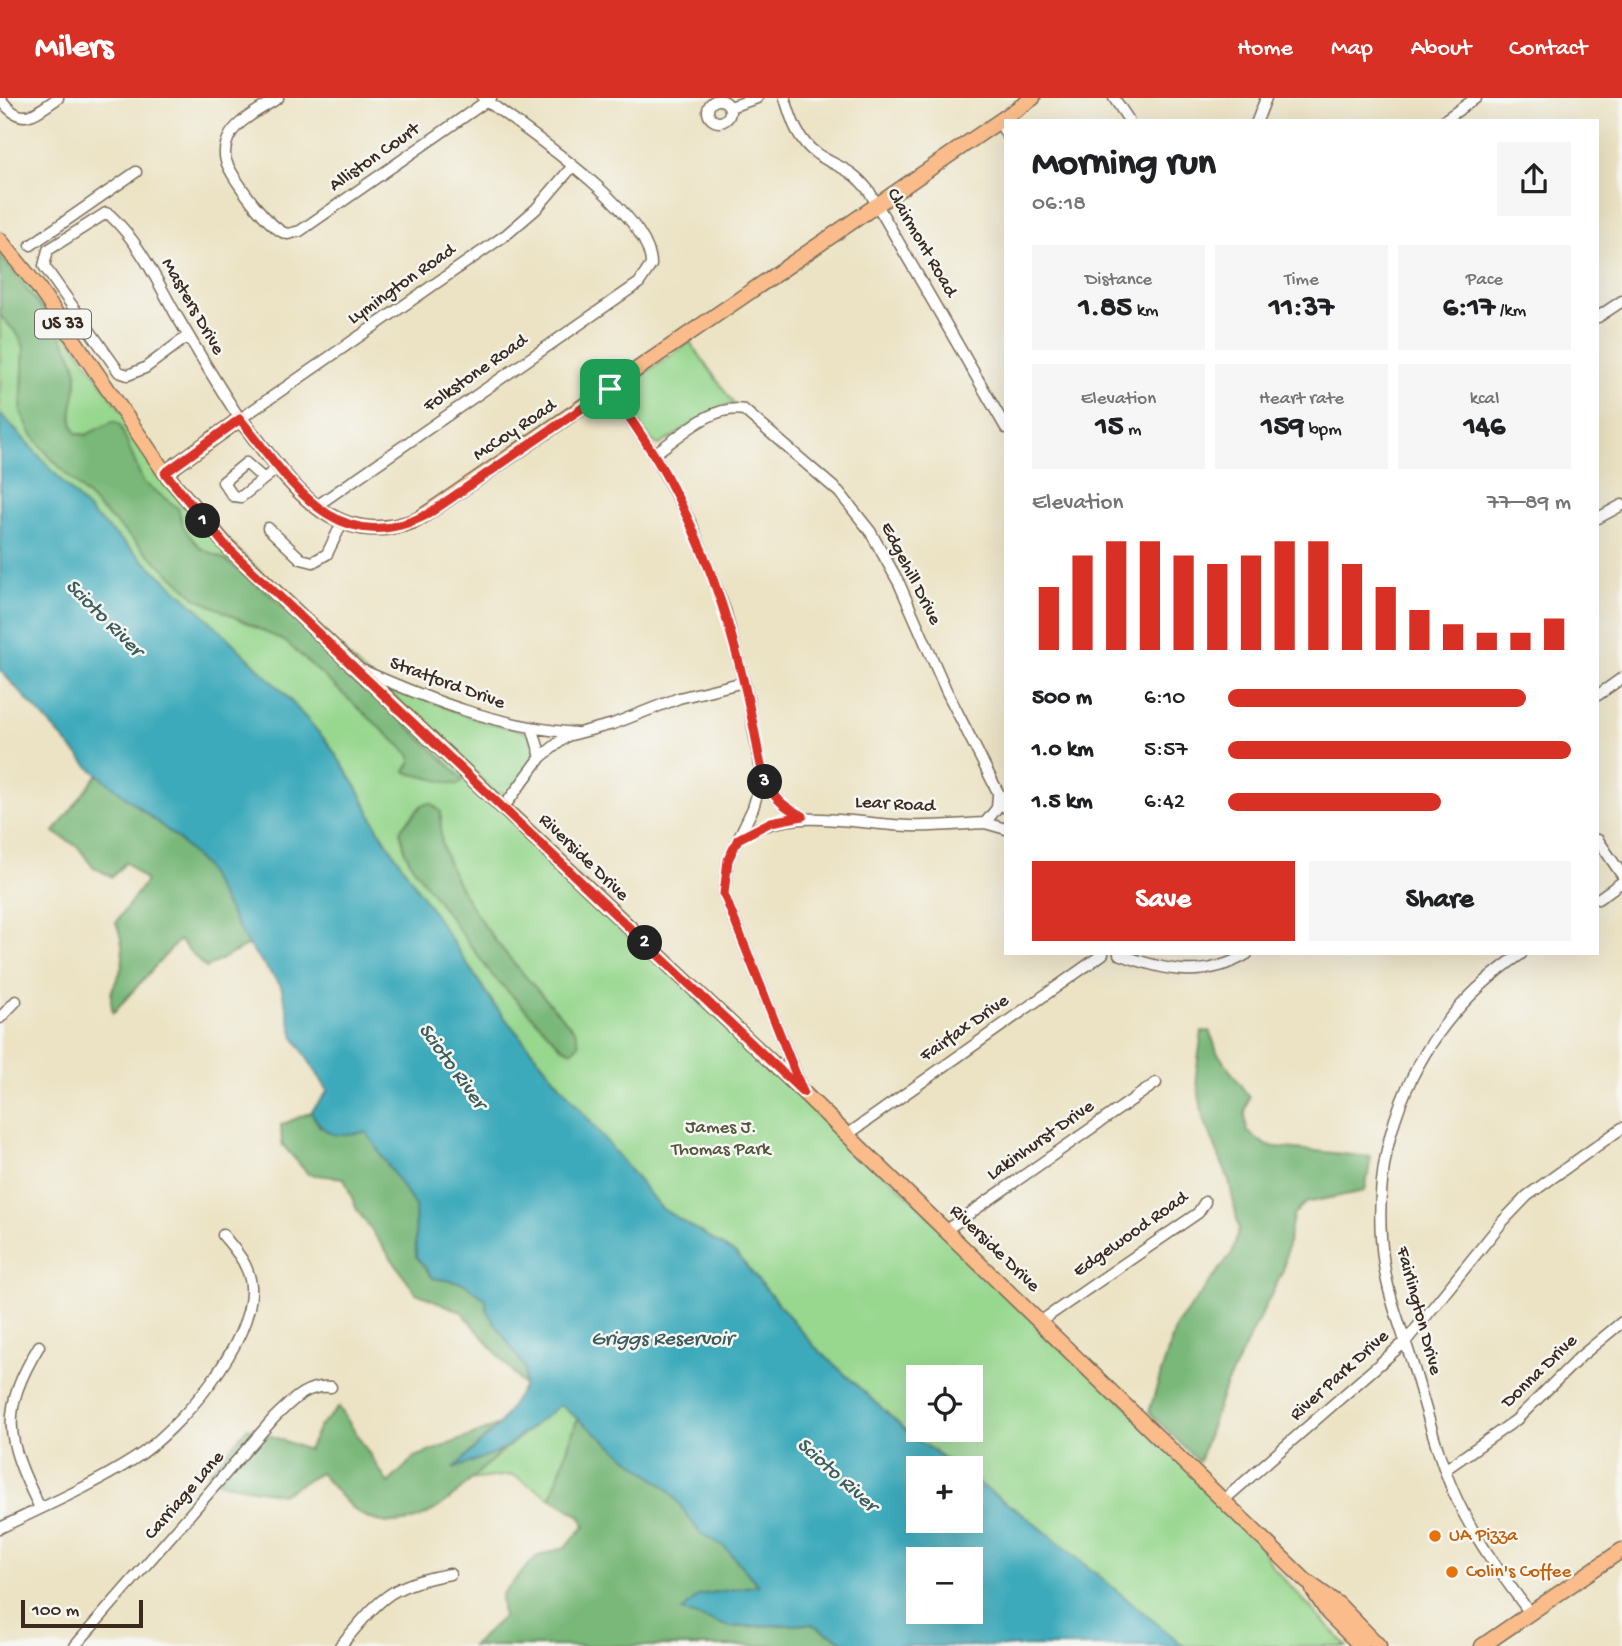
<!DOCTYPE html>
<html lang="en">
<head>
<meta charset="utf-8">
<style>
	:root { --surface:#fff; --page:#f6f6f6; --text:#202124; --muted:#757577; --accent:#d93025 }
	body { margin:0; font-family:"Gochi Hand",sans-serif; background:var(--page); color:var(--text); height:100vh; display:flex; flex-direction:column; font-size:26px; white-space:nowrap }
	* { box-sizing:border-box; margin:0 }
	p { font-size:23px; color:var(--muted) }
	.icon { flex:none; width:38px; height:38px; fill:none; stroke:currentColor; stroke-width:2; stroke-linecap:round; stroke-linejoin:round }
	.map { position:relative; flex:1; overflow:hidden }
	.drawer { position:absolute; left:1004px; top:21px; width:595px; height:836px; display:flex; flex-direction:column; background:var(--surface); border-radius:0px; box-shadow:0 7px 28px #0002 }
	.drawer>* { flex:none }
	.controls { position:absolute; left:906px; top:1267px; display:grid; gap:14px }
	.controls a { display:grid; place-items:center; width:77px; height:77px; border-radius:0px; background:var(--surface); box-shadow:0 7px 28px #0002; font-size:35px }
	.scale { position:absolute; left:21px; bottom:18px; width:122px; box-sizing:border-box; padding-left:7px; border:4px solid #3b2a1e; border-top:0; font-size:19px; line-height:24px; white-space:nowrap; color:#3b2a1e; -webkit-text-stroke:5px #f6f6f2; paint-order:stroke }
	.pin { position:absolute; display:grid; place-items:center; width:60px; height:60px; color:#fff; margin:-30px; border-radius:14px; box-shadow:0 4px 10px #0006 }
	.km { position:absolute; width:35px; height:35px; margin:-18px; border-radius:50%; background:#222; color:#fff; font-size:19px; line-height:35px; text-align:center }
	.round { display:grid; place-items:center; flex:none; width:74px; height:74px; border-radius:0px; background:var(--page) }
	.summary { display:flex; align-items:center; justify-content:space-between; height:119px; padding:0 28px }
	h1 { font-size:38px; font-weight:700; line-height:52px }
	.metrics { display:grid; grid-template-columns:repeat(3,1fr); gap:10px; height:119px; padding:7px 28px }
	.metrics div { display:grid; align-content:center; border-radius:0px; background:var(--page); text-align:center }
	.metrics b { font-size:30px; font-weight:700 }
	.metrics small { font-size:19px; font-weight:400 }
	.metrics p { font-size:19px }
	.chart { height:196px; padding:14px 28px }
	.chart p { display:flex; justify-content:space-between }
	.chart svg { width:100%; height:126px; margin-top:7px; stroke:var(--accent); stroke-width:6 }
	.action { display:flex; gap:14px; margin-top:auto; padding:14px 28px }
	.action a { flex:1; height:80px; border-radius:0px; background:var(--accent); color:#fff; font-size:28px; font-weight:700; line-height:80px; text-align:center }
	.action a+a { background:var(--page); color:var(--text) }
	ul { padding:0 28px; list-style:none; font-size:23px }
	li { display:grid; grid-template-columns:112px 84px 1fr; align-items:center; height:52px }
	li i { height:18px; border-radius:9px; background:var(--accent) }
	header { display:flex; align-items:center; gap:42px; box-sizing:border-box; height:98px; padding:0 35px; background:var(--accent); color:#fff }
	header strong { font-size:33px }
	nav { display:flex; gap:38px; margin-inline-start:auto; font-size:24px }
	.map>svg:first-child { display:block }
	.green { fill:#97d78e; stroke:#698056; stroke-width:2; fill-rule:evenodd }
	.forest { fill:#79b879; stroke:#5a714c; stroke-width:2 }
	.water { fill:#3caabb; stroke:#3c6a6c; stroke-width:2; fill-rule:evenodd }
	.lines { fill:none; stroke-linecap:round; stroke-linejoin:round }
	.minor-casing { stroke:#796b58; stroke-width:13 }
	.major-casing { stroke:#796b58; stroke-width:17 }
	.minor { stroke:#fff; stroke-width:10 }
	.major { stroke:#f9bc8a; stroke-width:14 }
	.route-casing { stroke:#fff; stroke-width:14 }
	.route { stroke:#d93025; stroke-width:9 }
	.food-dot { fill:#e8710a; stroke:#f6f6f2; stroke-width:2.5 }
	.labels { text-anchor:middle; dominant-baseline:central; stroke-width:5; stroke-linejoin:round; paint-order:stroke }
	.shield { fill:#f6f6f2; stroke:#73675e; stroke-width:2 }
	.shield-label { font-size:18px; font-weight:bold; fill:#3b2a1e }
	.street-label { font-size:19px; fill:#3b2a1e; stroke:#f6f6f2 }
	.park-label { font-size:19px; fill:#52553a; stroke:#f6f6f2 }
	.food-label { font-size:19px; fill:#c56008; stroke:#f6f6f2; text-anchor:start }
	.water-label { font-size:21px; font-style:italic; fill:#3b5d5d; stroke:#f6f6f2 }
</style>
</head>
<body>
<header>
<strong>Milers</strong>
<nav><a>Home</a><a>Map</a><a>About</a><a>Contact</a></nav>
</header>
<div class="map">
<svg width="1622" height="1548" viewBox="0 0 1622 1548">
	<rect width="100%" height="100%" fill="#f6f6f2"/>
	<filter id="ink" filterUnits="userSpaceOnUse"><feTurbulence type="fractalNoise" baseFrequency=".0143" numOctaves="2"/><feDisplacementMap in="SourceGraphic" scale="14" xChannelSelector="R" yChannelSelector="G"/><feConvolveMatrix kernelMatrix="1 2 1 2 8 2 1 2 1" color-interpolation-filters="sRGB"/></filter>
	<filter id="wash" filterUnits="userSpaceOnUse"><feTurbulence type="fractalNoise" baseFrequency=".00686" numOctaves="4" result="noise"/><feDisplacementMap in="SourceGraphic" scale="28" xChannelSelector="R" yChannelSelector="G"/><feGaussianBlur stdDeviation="1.57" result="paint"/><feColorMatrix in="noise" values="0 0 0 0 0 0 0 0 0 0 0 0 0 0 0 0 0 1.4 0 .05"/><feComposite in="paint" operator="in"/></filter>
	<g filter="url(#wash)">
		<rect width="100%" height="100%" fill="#ece3c4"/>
		<path class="green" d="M0,142L185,401L1248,1425L1273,1470L1347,1548H1184L1032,1423L971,1380V1370H958L912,1338L814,1248L736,1156L661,1110L495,908L378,731L358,691L328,645L200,513L92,416L0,315ZM919,1279H971V1332H919Z
			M690,244L734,306L720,309L659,347L653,344L626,307L623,291Z
			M392,588L475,621L529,635L537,659L508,695H496L387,592Z
			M560,1306L578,1319L551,1400L513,1377L468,1382Z"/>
		<path class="forest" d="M0,157C20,185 70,240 76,271C81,294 64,313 76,335L86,337L114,323L120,327L143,384L178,410L184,430L200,450L224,461L268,495L451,669L463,682L458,687L408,675L405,673L411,664V658L286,544L196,500L100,411L49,358L32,337L21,314L24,249L18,237L0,217Z
			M98,676L178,741L204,768L248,847L206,870L179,842L113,915C107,886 116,892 122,868C125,853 121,838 116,824L146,783L126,764L112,779L93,769L78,749L54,734Z
			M431,705L441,714C441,724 440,736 442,746C460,813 530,884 576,934L579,946L572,953L561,948L492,877L413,769L405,754L400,732L422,707Z
			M1210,933L1217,954L1249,999L1245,1015L1247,1033L1267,1048L1371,1059L1365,1093L1305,1105L1293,1118L1283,1173L1224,1291L1199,1364L1149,1314L1176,1228L1232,1155L1239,1131L1229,1082L1203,1019L1196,977L1202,934Z
			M311,1014L320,1029L366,1034L415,1108L416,1158L433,1180L463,1185L486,1201L487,1213L525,1270L524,1288L462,1214L416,1195L357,1112L344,1080L308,1076L282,1046L281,1027Z
			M339,1309L388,1385L415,1359L499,1327L454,1370L502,1352C463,1387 420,1447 362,1417C347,1409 332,1387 320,1375L282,1396L224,1386L208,1376L248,1329L308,1352L319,1329Z
			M578,1319L670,1393L700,1435L724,1448L758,1487L700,1497L730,1529L812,1526L852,1548H472L503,1519L501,1497L536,1459L565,1449L585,1428L580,1418L551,1400Z"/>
		<path class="water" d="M0,315L92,416L200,513L282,593L328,645L358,691L378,731L495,908L661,1110L736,1156L814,1248L912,1338L958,1370H919V1423H971V1380L1032,1423L1184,1548H852L812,1526L730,1529L682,1513L699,1497L758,1487L724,1448L700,1435L670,1393L560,1307L502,1352L453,1371L499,1327L524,1288L525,1270L487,1213L486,1201L463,1185L433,1180L416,1158L415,1108L366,1034C337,1038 328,1043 311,1014L328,993L294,939L281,888L248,847L204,768L178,741L89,669L0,572ZM919,1461H971V1514H919Z"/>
	</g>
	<g filter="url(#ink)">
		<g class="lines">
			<defs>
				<path id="minor" d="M0,0C21,30 33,17 58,0
					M278,0C262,11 235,23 228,41C225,48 224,56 226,63C232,80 271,134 288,136L300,133L491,0
					M785,0C791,21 798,43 817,56C840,71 850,69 869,93L1006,330
					M1114,0L1128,21
					M708 13a11 11 0 1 1 22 0a11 11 0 1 1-22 0Z
					M730,9L757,0
					M999,23L1006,36
					M1257,23L1266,0
					M1443,23L1476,0
					M31,147L136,74
					M1598,219L1622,203
					M188,238L145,270L128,277L119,274L44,168L48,152L106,115L110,117C139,144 156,181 175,215C196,251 217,286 240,321L507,136L536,111L572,69
					M610,291L654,356L692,427L725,512L748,600L762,680L753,710L728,762L724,796L802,991
					M654,356C680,339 711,306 744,312L839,394L870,433L899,485L946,592L1006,710
					M264,381L246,365L223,384L233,398L241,399L279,369
					M315,409L639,185L651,167C652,115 524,31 483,0
					M1598,420L1622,407
					M268,430L301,461L313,464L327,456L342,425
					M362,572C432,603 499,629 576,635
					M1598,597L1622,580
					M541,659L567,638L613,626L679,600L744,584
					M762,680C773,698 784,710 803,718
					M503,710L541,659L533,632
					M985,725L1006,731
					M740,739C794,707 850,726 909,728C934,729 960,726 985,725L997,710L998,697
					M1598,742L1622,777
					M1598,801L1622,784
					M1119,856C1165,873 1203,882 1247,856
					M1521,856C1416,927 1366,1043 1384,1167C1389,1203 1405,1239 1415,1274C1428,1317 1439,1364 1458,1404C1477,1444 1504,1480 1530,1515
					M0,920L16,903
					M847,1037L1103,856
					M946,1132L1156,985
					M1041,1223L1198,1115L1205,1104
					M39,1248C0,1313 5,1340 40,1410
					M1446,1371L1516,1322L1581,1258L1622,1224
					M1225,1401L1406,1243L1503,1123L1527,1098L1622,1030
					M0,1430C45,1408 92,1388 134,1361C178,1333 255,1244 251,1188C249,1166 236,1153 223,1137
					M75,1548L274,1320C291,1304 305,1286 331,1289
					M340,1548C381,1501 387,1487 450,1476"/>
				<path id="major" d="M0,142L38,189L165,375L227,448L803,994L1306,1483L1338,1506L1379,1548
					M165,375L240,321C287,379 329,456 417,422L1033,0
					M1313,1492L1328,1515L1361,1548
					M1482,1548L1622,1452"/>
			</defs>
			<use href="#minor" class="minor-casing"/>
			<use href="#major" class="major-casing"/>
			<use href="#minor" class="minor"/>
			<use href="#major" class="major"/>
		</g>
	</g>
	<g class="lines" filter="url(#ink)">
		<defs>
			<path id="route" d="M610,291C630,321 651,349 668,381C710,458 736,541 753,626C762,667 759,699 803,718L771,724L738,741L728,762L724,796L803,994L226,448L165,375L240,321C290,383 337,464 428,416Z"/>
		</defs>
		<use href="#route" class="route-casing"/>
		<use href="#route" class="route"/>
	</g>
	<g class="food-dot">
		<circle cx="1435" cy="1438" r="7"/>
		<circle cx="1452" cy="1474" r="7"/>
	</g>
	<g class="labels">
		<rect class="shield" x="35" y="211.5" width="56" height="29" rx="5"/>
		<g class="shield-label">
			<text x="63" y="226">US 33</text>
		</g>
		<g class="street-label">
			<text transform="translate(375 60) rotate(-35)">Alliston Court</text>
			<text transform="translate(921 145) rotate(60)">Clairmont Road</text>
			<text transform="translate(402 187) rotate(-35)">Lymington Road</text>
			<text transform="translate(192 209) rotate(60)">Masters Drive</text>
			<text transform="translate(476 276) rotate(-35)">Folkstone Road</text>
			<text transform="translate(515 333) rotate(-34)">McCoy Road</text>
			<text transform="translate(910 476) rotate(63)">Edgehill Drive</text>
			<text transform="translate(447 586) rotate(20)">Stratford Drive</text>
			<text transform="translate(895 707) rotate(3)">Lear Road</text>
			<text transform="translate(583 760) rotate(44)">Riverside Drive</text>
			<text transform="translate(965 931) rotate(-35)">Fairfax Drive</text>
			<text transform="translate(1041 1043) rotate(-35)">Lakinhurst Drive</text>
			<text transform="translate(1131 1137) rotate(-35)">Edgewood Road</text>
			<text transform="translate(994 1151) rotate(44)">Riverside Drive</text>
			<text transform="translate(1418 1213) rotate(75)">Fairlington Drive</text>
			<text transform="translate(1540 1274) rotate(-44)">Donna Drive</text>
			<text transform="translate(1340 1278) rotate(-42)">River Park Drive</text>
			<text transform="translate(185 1398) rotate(-49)">Carriage Lane</text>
		</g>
		<g class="park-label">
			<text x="721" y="1030">James J.<tspan x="721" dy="22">Thomas Park</tspan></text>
		</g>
		<g class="food-label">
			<text x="1449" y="1438">UA Pizza</text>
			<text x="1466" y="1474">Colin's Coffee</text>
		</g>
		<g class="water-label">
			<text transform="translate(103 521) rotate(45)">Scioto River</text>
			<text transform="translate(451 969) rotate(54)">Scioto River</text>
			<text x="662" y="1242">Griggs Reservoir</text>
			<text transform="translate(836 1378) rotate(42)">Scioto River</text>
		</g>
	</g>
</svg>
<div class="controls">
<a><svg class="icon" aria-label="locate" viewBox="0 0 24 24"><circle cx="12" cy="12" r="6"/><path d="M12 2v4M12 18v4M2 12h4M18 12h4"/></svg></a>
<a>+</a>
<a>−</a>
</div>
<div class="scale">100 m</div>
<div class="pin" style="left:610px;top:291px;background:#1e9e55"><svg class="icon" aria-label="arrive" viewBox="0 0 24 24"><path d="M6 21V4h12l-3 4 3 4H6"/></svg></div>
<b class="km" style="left:203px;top:423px">1</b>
<b class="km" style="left:645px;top:845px">2</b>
<b class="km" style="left:765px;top:684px">3</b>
<section class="drawer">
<div class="summary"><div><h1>Morning run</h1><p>06:18</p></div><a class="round"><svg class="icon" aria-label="share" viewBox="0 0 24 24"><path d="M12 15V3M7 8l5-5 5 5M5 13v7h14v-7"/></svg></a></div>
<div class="metrics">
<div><p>Distance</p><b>1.85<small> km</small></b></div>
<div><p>Time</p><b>11:37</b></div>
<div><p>Pace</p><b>6:17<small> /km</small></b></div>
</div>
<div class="metrics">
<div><p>Elevation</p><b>15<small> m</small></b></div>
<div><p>Heart rate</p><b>159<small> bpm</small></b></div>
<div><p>kcal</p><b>146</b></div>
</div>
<div class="chart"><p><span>Elevation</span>77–89 m</p>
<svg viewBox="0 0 160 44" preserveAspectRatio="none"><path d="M5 44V22M15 44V11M25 44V6M35 44V6M45 44V11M55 44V14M65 44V11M75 44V6M85 44V6M95 44V14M105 44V22M115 44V30M125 44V35M135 44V38M145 44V38M155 44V33"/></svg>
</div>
<ul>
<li><b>500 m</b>6:10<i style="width:87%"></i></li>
<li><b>1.0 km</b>5:57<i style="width:100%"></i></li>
<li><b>1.5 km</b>6:42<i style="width:62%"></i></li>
</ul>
<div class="action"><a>Save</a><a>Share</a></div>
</section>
</div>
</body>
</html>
